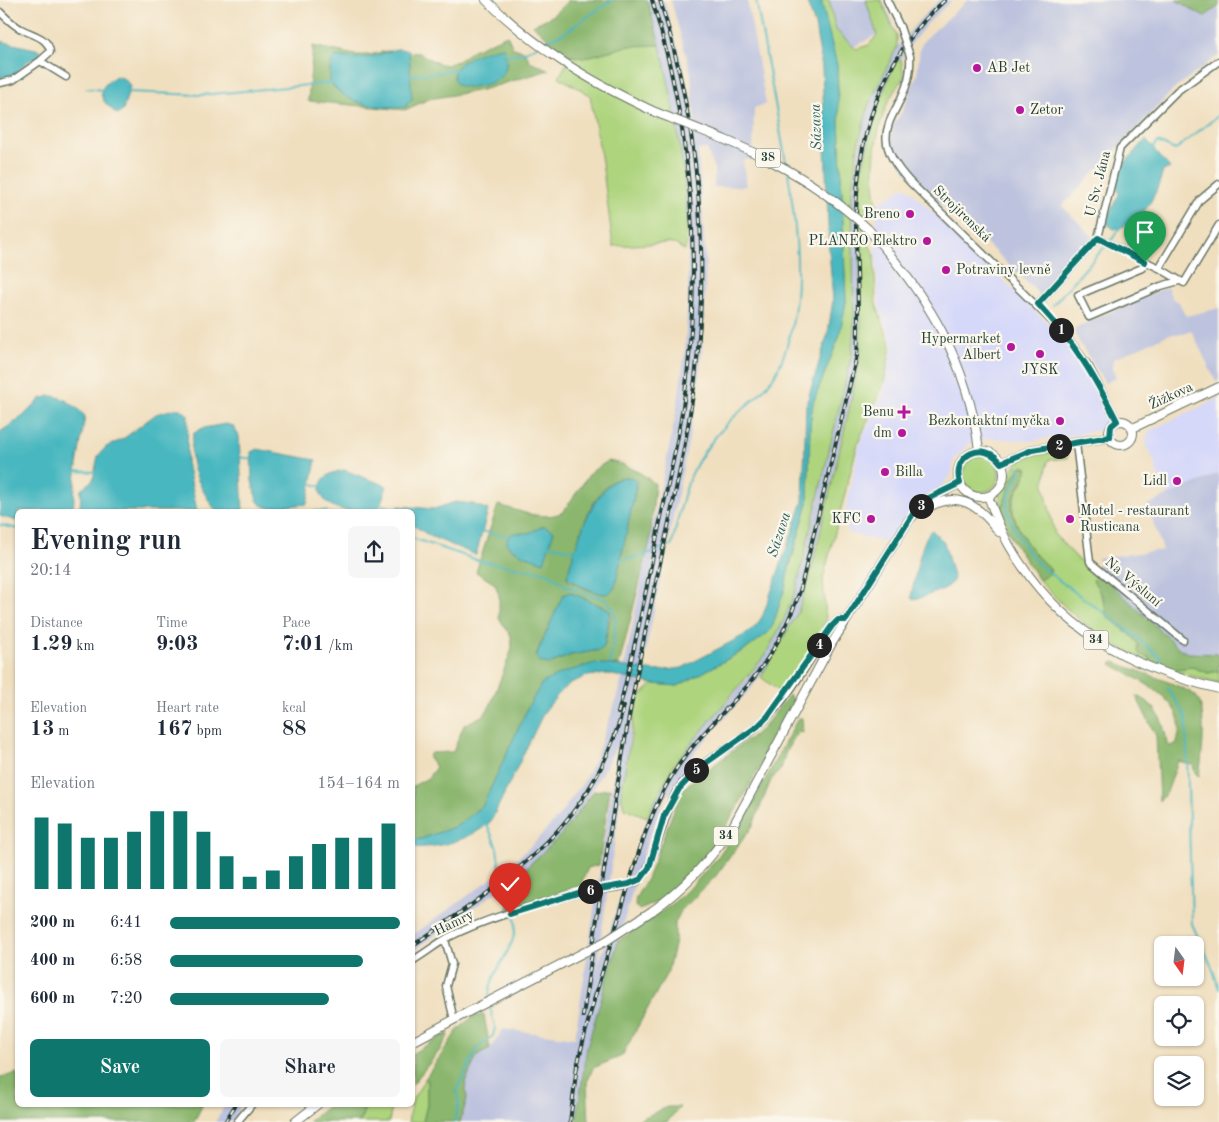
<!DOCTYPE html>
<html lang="en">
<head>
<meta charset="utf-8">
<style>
	:root { --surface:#fff; --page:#f6f6f7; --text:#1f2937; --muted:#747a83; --accent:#0f766e }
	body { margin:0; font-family:"Old Standard TT",serif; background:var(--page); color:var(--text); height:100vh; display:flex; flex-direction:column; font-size:19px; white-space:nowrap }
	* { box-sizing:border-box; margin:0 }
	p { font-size:16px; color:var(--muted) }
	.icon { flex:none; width:28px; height:28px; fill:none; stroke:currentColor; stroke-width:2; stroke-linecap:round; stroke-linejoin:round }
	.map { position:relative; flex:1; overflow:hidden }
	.drawer { position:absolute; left:15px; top:509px; width:400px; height:598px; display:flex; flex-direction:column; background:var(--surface); border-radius:8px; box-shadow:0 1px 4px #0004 }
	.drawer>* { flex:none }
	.needle { width:32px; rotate:166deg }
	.controls { position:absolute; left:1154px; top:936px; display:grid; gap:10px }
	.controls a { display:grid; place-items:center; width:50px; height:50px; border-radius:8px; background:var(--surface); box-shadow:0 1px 4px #0004; font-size:25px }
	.pin { position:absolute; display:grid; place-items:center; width:42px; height:42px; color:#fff; margin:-51px -21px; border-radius:50% 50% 50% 0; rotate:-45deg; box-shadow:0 0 5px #0007 }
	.pin .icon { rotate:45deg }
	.km { position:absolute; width:25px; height:25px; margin:-12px; border-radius:50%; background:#222; color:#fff; font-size:14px; line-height:25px; text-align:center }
	.round { display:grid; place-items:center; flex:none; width:52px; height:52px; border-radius:8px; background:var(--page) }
	.summary { display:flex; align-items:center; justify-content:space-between; height:85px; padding:0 15px }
	h1 { font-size:28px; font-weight:600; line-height:38px }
	.figures { display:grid; grid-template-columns:repeat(3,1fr); gap:8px; height:85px; padding:5px 15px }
	.figures div { display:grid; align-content:center }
	.figures b { font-size:21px; font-weight:600 }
	.figures small { font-size:14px; font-weight:400 }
	.figures p { font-size:14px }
	.chart { height:140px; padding:10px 15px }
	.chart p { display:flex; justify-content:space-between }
	.chart svg { width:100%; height:90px; margin-top:5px; stroke:var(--accent); stroke-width:6 }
	.primary-button { display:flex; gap:10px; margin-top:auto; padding:10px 15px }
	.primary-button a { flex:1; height:58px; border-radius:8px; background:var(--accent); color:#fff; font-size:20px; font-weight:600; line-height:58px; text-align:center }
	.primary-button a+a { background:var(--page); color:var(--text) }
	ul { padding:0 15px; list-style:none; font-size:16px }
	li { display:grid; grid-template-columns:80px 60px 1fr; align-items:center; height:38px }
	li i { height:12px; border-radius:6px; background:var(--accent) }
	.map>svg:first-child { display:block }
	.built { fill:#d5d8f9 }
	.industrial { fill:#bdc3de }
	.green { fill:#aed47e; stroke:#668859 }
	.forest { fill:#8ab66d; stroke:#547a50; fill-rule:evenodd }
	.water { fill:#48b7c0; stroke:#347a7a }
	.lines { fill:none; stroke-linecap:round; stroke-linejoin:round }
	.stream { stroke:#48b7c0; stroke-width:2 }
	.minor-casing { stroke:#687665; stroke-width:9 }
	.major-casing { stroke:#687665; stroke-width:10 }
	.minor { stroke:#fff; stroke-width:6 }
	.major { stroke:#fff; stroke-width:8 }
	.rail-casing { stroke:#1f3d34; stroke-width:4 }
	.rail { stroke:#fbf7ec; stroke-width:2; stroke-dasharray:5.5; stroke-linecap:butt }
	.minor-bridge-casing { stroke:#687665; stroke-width:9; stroke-linecap:butt }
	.major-bridge-casing { stroke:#687665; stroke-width:10; stroke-linecap:butt }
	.minor-bridge { stroke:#fff; stroke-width:6 }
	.major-bridge { stroke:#fff; stroke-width:8 }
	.route-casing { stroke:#fff; stroke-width:10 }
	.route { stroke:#0f766e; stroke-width:6 }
	.poi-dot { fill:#b5179e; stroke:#fbf7ec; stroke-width:2 }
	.labels { text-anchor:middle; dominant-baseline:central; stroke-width:4.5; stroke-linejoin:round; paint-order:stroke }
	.shield { fill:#fbf7ec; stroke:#61756b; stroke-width:1 }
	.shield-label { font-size:12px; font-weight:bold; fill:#1f3d34 }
	.poi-label { font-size:14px; fill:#1f3d34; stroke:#fbf7ec; text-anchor:end }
	.street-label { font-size:14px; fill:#1f3d34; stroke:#fbf7ec }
	.water-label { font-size:15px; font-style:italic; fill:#2b625e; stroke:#fbf7ec }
</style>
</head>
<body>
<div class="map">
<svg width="1219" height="1122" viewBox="0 0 1219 1122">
	<rect width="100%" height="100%" fill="#fbf7ec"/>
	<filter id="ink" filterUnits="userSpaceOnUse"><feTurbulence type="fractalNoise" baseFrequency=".02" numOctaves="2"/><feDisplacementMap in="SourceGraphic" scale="10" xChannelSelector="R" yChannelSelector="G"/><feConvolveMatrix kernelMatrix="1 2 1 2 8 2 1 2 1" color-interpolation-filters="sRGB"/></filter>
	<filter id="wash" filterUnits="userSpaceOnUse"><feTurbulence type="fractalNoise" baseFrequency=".0096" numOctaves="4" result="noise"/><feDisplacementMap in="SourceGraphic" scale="20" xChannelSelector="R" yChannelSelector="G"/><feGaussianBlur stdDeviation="1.12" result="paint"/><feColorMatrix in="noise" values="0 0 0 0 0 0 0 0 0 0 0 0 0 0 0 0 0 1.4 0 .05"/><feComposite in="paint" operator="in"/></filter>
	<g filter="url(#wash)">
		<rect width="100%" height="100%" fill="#f0dfbf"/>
		<path class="built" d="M905,186L1056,331L1081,364L1104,407L1105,419L1103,426L1097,431L1029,441L991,438L969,444L954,459L951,475L940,488L920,499L888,539L879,541L848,533L846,509L860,442L883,393L893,346L879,306L876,257L877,204Z
			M1219,398V473L1168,496L1155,469L1157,468L1146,444L1147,434L1151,430Z"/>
		<path class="industrial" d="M647,0H664L683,66L696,137L691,73L671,0H747L766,104L754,108L753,159L743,160L746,186L714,187V169L707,149L698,150L706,265L704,326L699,380L689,439L632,719L596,972L639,840L655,798L687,747L746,680L766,654L776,637L802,570L852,354L854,320L852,190L864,123L878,83L897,47L920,19L939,0H952L926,25L905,52L878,108L872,126L861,190L863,300L861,355L805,593L791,626L773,658L753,686L694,753L663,802L647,842L587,1047L576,1122H460L467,1099L465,1082L477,1056L490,1049L503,1029L575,1038L619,742L585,803L569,826L541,856L513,880L413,951V935L505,869L531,846L558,817L582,784L595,759L619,692L677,408L685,351L688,293V235L681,156L666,70Z
			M821,0H882L894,25L848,50L836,53Z
			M968,0H1176L1204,17L1219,6V55L1174,89L1062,206L1092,236L1040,295L960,218L932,198L905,170L892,148L890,138L894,124L902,112L917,75L920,48L924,40Z
			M1167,287L1173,299L1179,302L1186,316L1219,308V380L1216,382L1191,330L1183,334H1170L1113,359L1112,367L1116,378L1105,383L1075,335V328Z
			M1219,473V654L1188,653L1181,650L1096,570L1099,565L1098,558L1163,550L1147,505Z
			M226,1104H242L231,1122H215Z"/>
		<path class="green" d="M821,0H829L836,30L856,49L869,45L877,35L866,0H881L897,37V47L869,104L858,145L852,190L854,320L852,354L796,590L783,622L766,654L674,764L647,817L624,808L621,795L637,699L653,684L678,686L748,648L773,625L808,503L810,425L813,403L839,337L846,302L837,65Z
			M660,45C671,92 681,140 685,189C687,210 689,230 685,251L677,245L668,243L613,246L602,162L590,95L559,77L571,56L583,58L628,46Z
			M901,59L904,76C898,86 890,97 886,107C874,136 870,178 878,208L868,217L865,213L863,236L874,253L876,304L891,346L884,383L858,443L823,579L826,621L794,677L781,693L761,677L798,612L810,576L851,401L861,353L859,179L878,108L893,65Z
			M1067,450L1068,458L1048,460L1044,485L1055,535L1079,560L1096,570L1098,575L1093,580C1100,590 1102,600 1107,610C1113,624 1129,631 1138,642V648L1151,658L1152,664C1103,640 1075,620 1039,580L1051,571L1050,568C1034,558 1007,518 1014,499C1017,489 1028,477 1027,467L1021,466L1011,482L1000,514V496L1016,464L1031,455Z
			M963 474a18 18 0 1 1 36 0a18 18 0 1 1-36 0Z
			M1192,667L1208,673L1219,671V683L1169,670Z
			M425,1079H427V1105L423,1122H408L413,1099Z
			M366,1104H392L389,1122H360Z"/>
		<path class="forest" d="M569,0H647L660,45L628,46L583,58L565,54L533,25L552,16Z
			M1176,0H1219V6L1204,17Z
			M507,35L513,48L524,51L530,61L549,70L482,90L429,99L405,110L308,101L313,46L355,55H369L386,51L419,53L437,63L446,65L458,61L473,50Z
			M608,461C624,463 643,473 655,484L650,541L619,665C582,662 550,672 529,705L483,805L457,826L421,839L413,840V786L428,778L436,767L428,756L431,753L453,752L464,725L484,715L490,706L512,649L511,636L499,618V595L495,584L476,572L498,505C518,510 543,522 563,512L591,472ZM627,477L635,480L636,487L614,589C601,599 582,587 569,581L567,576C577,547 591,478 627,477ZM544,526V562L510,549L508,536L510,535L529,533ZM568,593L609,609L611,615L604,647L600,650L571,655L549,664L540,662L536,656L538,650L563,596Z
			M1021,466L1028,469C1023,481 1011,496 1012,509C1013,525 1036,560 1050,568L1048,575L1039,580L1015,545L1000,514L1011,482Z
			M1096,570L1181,650L1188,653L1219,654V671L1208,673L1192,667L1169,670L1152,664L1149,657L1140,655L1138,651L1139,645L1133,637L1107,616L1103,597L1093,580L1098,575Z
			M1114,662C1129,668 1188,687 1196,696C1208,710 1202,758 1199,776L1195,773L1193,765L1178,761L1167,792L1159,801L1156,736L1136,696C1157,702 1165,725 1167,744L1169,746L1176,744C1194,701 1138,681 1111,664Z
			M789,695L793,702C761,762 707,888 639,910L635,905L636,897L647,879L682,789L762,729Z
			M798,718H802L803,733L798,732L786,751L781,769L771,780L752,827L715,877L681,911L675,923V941L668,971L622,1056L593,1068L587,1082L589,1122H576L587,1047L618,941L671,905L692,886L717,858L746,816Z
			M610,789L599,865L588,868L580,886L508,910L513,880L560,836L594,791Z
			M484,1015L490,1049L477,1056L465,1082L467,1099L460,1122H423L427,1105V1080L425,1079L457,1031L473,1016Z
			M446,1034H449L448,1036L440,1050L413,1084V1053Z
			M17,1073L18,1104H203L194,1122H0V1078Z
			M331,1104H366L360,1122H308Z
			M667,1107H680L667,1122H634Z"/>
		<path class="water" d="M806,0H821L837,65L846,302L839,337L813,403L810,425L808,503L790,562L785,588L773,625L768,633L748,648L678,686L653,684L608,674L587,676L571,683L561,691L544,712L491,821C473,839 437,849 413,847L412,840L421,839L457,826L483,805L529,705L542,683L562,673L595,663L657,671L682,668L748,633L757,625L763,615L803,502L806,405L828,333L833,300L829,249L822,67L815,25Z
			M0,41L40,50L41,55L28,61L15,74L0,78Z
			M503,47C513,72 500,83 477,86C471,87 463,88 458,85C455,83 454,80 454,78C450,60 490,49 503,47Z
			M397,49L409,50L412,101L407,103V107C380,108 347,106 330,82V69L334,56L352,58L371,57Z
			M116,76L125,79L130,86L123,111L117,114C100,100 93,90 116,76Z
			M1146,140L1170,168L1163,171C1156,196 1143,224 1114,229L1106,223V220L1119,194L1115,178L1118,170Z
			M50,396C62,395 77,407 85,416L76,472L73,511H18L17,521L0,516V432L22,417L40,399Z
			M174,409H181L188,415L187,462L197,511H80L81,489L93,480L98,456L106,447L123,439L156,414Z
			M226,424L233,426L239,436L243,511H216C200,488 185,462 194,433L203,428Z
			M257,449L316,460L307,504L269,508L261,505L257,500L252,481L251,452Z
			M344,470L387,486L378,511C359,511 327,515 320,491C321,476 330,473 344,470Z
			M625,477L633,478L636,482L634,496L615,587C613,590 610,593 606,594C599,595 569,582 567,576C575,548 593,481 625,477Z
			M455,502L473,504L488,510L476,555L430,536L413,525L412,511H394L399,506L434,509Z
			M544,526L554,531L544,562L523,555L507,545V539L513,533H529Z
			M932,530L944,542L954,580L943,590L913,600L911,597C914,584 921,537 932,530Z
			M570,592L610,610L604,647L600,650L571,655L549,664L540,662L537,657L538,651L563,595Z"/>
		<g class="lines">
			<path class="stream" d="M756,0L787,168
				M541,43L564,33L612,0
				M506,55L523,53L537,46
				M409,76L457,70
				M86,88L103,90
				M128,92L200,95L332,83
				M1152,149L1158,142L1175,150L1219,115
				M1110,242L1120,228
				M1053,305L1106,245
				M238,457L253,459
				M1018,467L1020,472C1016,482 1008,493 1007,504C1007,521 1028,555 1041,566C1080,599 1125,623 1161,659
				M74,471L97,472
				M310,483L322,487
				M379,504L396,509
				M312,511H327
				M0,525L18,529
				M480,531L510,537
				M412,538L480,561L548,573L566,586L606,600L613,608L616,618L610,664
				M549,545L576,551
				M620,560L638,557L672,545C684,492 687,467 725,426C742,407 765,394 777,371C806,312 798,236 788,173
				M1167,687L1186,717L1192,924L1212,967L1219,989
				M487,824L497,848L500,869L512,910
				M489,999C488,969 523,945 514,915
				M454,1122L459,1105L457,1089L477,1049L493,1036L495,1027L489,1003"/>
		</g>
	</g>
	<g filter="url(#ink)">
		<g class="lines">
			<defs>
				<path id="minor" d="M887,0L900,27
					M0,12C6,18 14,26 23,30C33,35 49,38 50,52L40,61
					M910,56C914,114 855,123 910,182L1063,332L1089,367L1117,421
					M0,83L13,80L40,61L66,77
					M1098,238L1159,268L1184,283L1219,225
					M1145,262L1142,268L1078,295L1089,317L1161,286L1179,281
					M1159,268L1200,200L1219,184
					M1037,305L1098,238L1120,148L1177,91L1219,61
					M1076,443L1090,562L1183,640
					M445,940L452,964L446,986L454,1020
					M412,961C424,954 435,945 447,938C488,917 535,905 579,893C598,888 621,890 638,881C653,873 664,809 678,789C698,761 733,748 758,726C789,700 809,659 832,626L838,620H847
					M237,1122L252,1104"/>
				<path id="major" d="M486,0C539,51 589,81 655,112
					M868,229C927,295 968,361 979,450
					M1109 433a12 12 0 1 1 24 0a12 12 0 1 1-24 0Z
					M1133,428L1219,387
					M958 474a23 23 0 1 1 46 0a23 23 0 1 1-46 0Z
					M1001,463L1032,450L1110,437
					M988,496C994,512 1000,529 1009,545C1056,628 1128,667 1219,689
					M919,513C954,489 975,500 999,532
					M652,911C685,888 710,860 732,828L832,643L909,520L929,499L960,483
					M412,1042L470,1011
					M295,1122L318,1104"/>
			</defs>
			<use href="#minor" class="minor-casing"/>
			<use href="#major" class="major-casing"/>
			<use href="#minor" class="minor"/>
			<use href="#major" class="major"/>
			<defs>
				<path id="rail" d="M618,713C634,655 645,595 657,536C668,483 681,431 687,377C701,250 690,122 652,0
					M412,946C509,879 593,827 624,706
					M583,1016C600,896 617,776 640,658C658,565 683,473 695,379C710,251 698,122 660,0
					M576,1072C588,1015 606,960 623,904C636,861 648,816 671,777C692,742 723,714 749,684C772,656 788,625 800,591L857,355C860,312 856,269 856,226C855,140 880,58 945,0
					M225,1122L236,1104
					M570,1122L577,1065"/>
			</defs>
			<use href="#rail" class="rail-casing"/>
			<use href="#rail" class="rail"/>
			<defs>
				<path id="minor-bridge" d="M900,27L910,56"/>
				<path id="major-bridge" d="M655,112C739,145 800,166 868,229
					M470,1011L606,941L652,911"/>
			</defs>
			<use href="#minor-bridge" class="minor-bridge-casing"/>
			<use href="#major-bridge" class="major-bridge-casing"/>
			<use href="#minor-bridge" class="minor-bridge"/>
			<use href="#major-bridge" class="major-bridge"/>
		</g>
	</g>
	<g class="lines" filter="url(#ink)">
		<defs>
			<path id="route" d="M510,914L581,892L629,884L641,879L649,868L664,816L679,789L700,767L758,726L768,716L832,626L838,620H846L913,514L929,498L960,483C951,455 984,439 1001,463L1032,450L1110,437L1111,426L1117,421C1092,372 1076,345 1038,304L1098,238L1145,262"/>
		</defs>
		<use href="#route" class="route-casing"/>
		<use href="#route" class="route"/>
	</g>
	<g class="poi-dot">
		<circle cx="977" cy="68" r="5"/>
		<circle cx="1020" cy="110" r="5"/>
		<circle cx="910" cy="214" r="5"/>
		<circle cx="927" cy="241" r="5"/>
		<circle cx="946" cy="270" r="5"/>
		<circle cx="1011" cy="347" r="5"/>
		<circle cx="1040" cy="354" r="5"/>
		<path d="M901.5 404.5h5v5h5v5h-5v5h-5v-5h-5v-5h5z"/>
		<circle cx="1060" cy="421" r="5"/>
		<circle cx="902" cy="433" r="5"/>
		<circle cx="885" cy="472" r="5"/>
		<circle cx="1177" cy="481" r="5"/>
		<circle cx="871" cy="519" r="5"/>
		<circle cx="1070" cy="519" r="5"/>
	</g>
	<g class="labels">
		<g class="shield">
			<rect x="755.5" y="148.5" width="25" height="19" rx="4"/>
			<rect x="1083.5" y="630.5" width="25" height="19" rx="4"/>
			<rect x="713.5" y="826.5" width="25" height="19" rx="4"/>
		</g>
		<g class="shield-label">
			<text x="768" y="158">38</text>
			<text x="1096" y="640">34</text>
			<text x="726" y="836">34</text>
		</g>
		<g class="poi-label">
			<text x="987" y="68" text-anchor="start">AB Jet</text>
			<text x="1030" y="110" text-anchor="start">Zetor</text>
			<text x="900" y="214">Breno</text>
			<text x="917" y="241">PLANEO Elektro</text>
			<text x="956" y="270" text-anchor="start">Potraviny levně</text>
			<text x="1001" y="339">Hypermarket<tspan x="1001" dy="16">Albert</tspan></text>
			<text x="1040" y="370" text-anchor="middle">JYSK</text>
			<text x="894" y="412">Benu</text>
			<text x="1050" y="421">Bezkontaktní myčka</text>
			<text x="892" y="433">dm</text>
			<text x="895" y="472" text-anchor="start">Billa</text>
			<text x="1167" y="481">Lidl</text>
			<text x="1080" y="511" text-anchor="start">Motel - restaurant<tspan x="1080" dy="16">Rusticana</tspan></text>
			<text x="861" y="519">KFC</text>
		</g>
		<g class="street-label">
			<text transform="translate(1098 184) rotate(-76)">U Sv. Jána</text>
			<text transform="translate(962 214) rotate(44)">Strojírenská</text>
			<text transform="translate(1171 396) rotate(-25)">Žižkova</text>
			<text transform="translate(1133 582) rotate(40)">Na Výsluní</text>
			<text transform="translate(454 923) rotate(-26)">Hamry</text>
		</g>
		<g class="water-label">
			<text transform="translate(817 127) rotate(-92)">Sázava</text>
			<text transform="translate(780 535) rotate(-72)">Sázava</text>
		</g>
	</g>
</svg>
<div class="controls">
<a><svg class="needle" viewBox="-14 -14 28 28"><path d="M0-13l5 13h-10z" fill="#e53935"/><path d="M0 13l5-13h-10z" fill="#747a83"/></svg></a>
<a><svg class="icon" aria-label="locate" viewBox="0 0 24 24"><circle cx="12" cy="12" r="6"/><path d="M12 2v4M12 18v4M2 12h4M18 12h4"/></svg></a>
<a><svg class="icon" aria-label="layers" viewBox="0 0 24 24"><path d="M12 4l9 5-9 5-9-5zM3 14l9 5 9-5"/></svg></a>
</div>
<div class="pin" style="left:1145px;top:262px;background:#1e9e55"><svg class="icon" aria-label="arrive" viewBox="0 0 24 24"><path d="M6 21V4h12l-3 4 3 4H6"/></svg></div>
<div class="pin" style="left:510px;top:914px;background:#d93025"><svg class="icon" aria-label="check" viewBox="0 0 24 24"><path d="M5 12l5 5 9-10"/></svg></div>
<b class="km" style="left:1061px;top:330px">1</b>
<b class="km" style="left:1059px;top:446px">2</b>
<b class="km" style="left:921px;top:506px">3</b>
<b class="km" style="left:819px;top:645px">4</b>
<b class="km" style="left:696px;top:770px">5</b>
<b class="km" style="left:590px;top:891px">6</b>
<section class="drawer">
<div class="summary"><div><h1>Evening run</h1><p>20:14</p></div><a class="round"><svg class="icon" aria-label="share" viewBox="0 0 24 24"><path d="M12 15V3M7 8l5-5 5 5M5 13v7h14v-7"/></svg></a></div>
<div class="figures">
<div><p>Distance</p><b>1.29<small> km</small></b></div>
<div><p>Time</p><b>9:03</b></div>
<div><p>Pace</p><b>7:01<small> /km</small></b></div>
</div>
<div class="figures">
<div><p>Elevation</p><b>13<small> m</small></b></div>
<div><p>Heart rate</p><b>167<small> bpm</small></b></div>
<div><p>kcal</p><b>88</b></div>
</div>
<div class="chart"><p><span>Elevation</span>154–164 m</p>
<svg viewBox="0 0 160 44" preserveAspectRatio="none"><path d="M5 44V9M15 44V12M25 44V19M35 44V19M45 44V16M55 44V6M65 44V6M75 44V16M85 44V28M95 44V38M105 44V35M115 44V28M125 44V22M135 44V19M145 44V19M155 44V12"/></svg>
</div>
<ul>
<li><b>200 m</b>6:41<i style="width:100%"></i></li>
<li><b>400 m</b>6:58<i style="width:84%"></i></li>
<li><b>600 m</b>7:20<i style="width:69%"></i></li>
</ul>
<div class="primary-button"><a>Save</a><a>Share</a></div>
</section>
</div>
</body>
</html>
